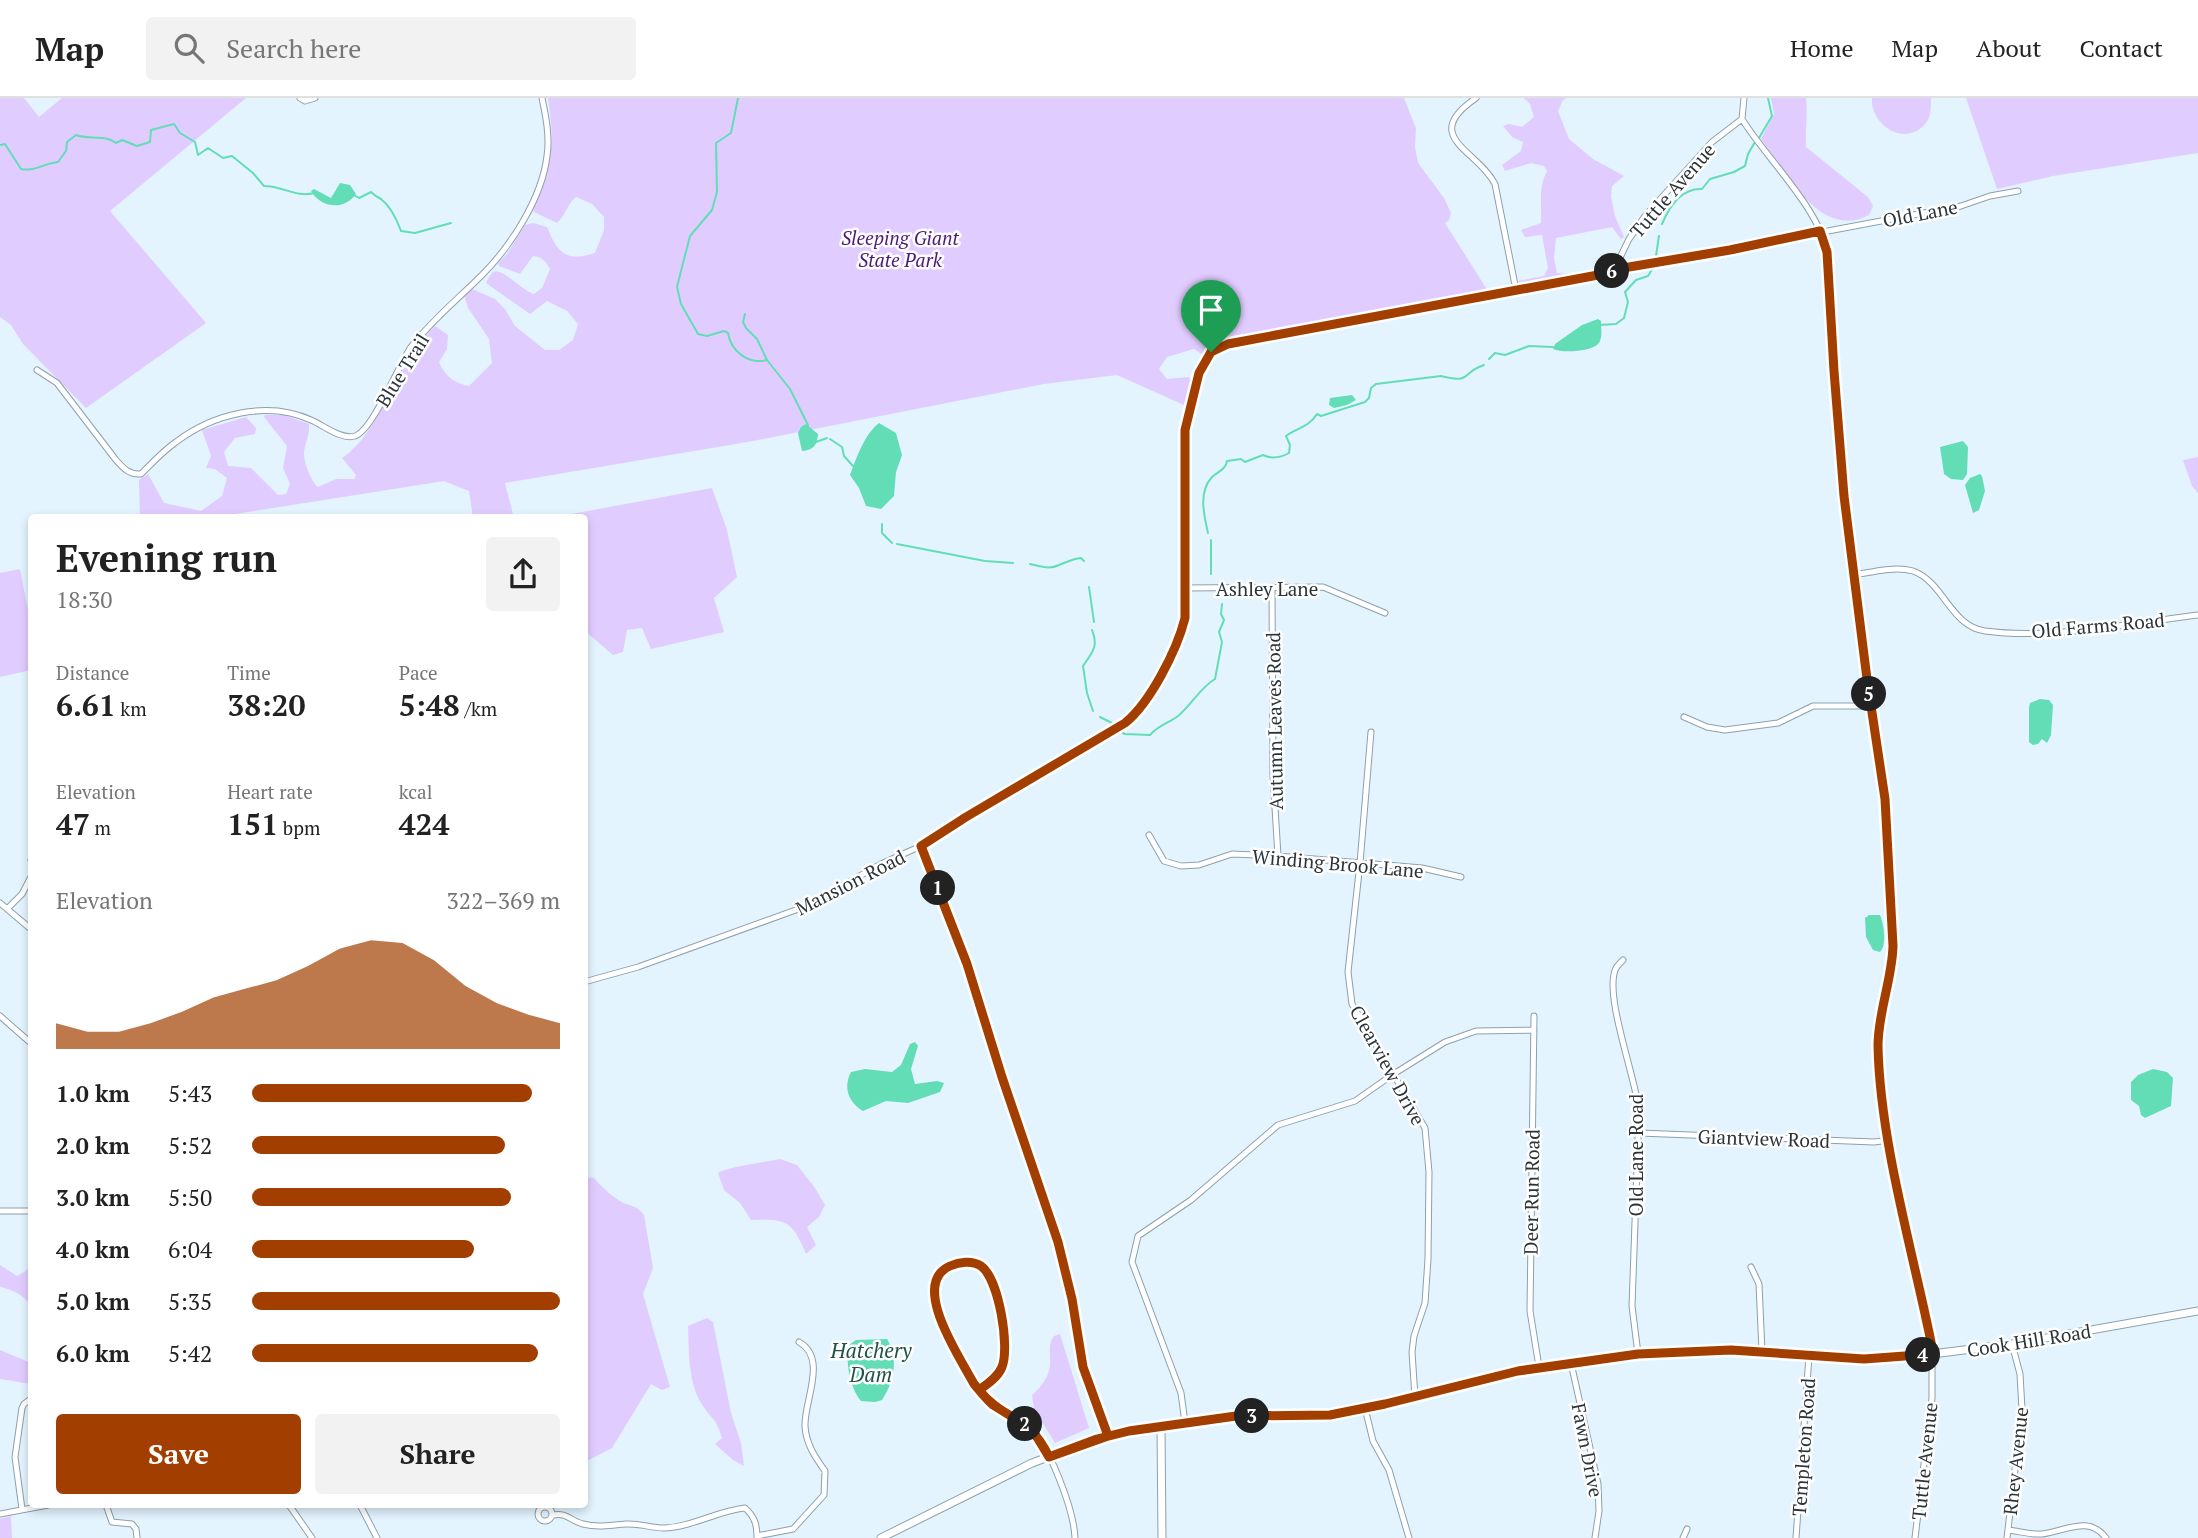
<!DOCTYPE html>
<html lang="en">
<head>
<meta charset="utf-8">
<style>
	:root { --surface:#fff; --page:#f2f2f2; --text:#222; --muted:#767676; --line:#e0e0e0; --accent:#a23f00 }
	body { margin:0; font-family:"PT Serif",serif; background:var(--page); color:var(--text); height:100vh; display:flex; flex-direction:column; font-size:26px; white-space:nowrap }
	* { box-sizing:border-box; margin:0 }
	p { font-size:23px; color:var(--muted) }
	.icon { flex:none; width:38px; height:38px; fill:none; stroke:currentColor; stroke-width:2; stroke-linecap:round; stroke-linejoin:round }
	.map { position:relative; flex:1; overflow:hidden }
	.details { position:absolute; left:28px; top:416px; width:560px; height:994px; display:flex; flex-direction:column; background:var(--surface); border-radius:7px; box-shadow:0 4px 10px #0003 }
	.details>* { flex:none }
	.pin { position:absolute; display:grid; place-items:center; width:60px; height:60px; color:#fff; margin:-72px -30px; border-radius:50% 50% 50% 0; rotate:-45deg; box-shadow:0 0 7px #0007 }
	.pin .icon { rotate:45deg }
	.km { position:absolute; width:35px; height:35px; margin:-18px; border-radius:50%; background:#222; color:#fff; font-size:19px; line-height:35px; text-align:center }
	.round { display:grid; place-items:center; flex:none; width:74px; height:74px; border-radius:7px; background:var(--page) }
	.headline { display:flex; align-items:center; justify-content:space-between; height:119px; padding:0 28px }
	h1 { font-size:38px; font-weight:700; line-height:52px }
	.metrics { display:grid; grid-template-columns:repeat(3,1fr); gap:10px; height:119px; padding:7px 28px }
	.metrics div { display:grid; align-content:center }
	.metrics b { font-size:30px; font-weight:700 }
	.metrics small { font-size:19px; font-weight:400 }
	.metrics p { font-size:19px }
	.chart { height:196px; padding:14px 28px }
	.chart p { display:flex; justify-content:space-between }
	.chart svg { width:100%; height:126px; margin-top:7px; fill:var(--accent); opacity:.7 }
	.button { display:flex; gap:14px; margin-top:auto; padding:14px 28px }
	.button a { flex:1; height:80px; border-radius:7px; background:var(--accent); color:#fff; font-size:28px; font-weight:700; line-height:80px; text-align:center }
	.button a+a { background:var(--page); color:var(--text) }
	ul { padding:0 28px; list-style:none; font-size:23px }
	li { display:grid; grid-template-columns:112px 84px 1fr; align-items:center; height:52px }
	li i { height:18px; border-radius:9px; background:var(--accent) }
	header { display:flex; align-items:center; gap:42px; box-sizing:border-box; height:98px; padding:0 35px; background:var(--surface); border-bottom:2px solid var(--line) }
	header strong { font-size:33px }
	nav { display:flex; gap:38px; margin-inline-start:auto; font-size:24px }
	.search { width:490px; height:63px; background:var(--page); display:flex; align-items:center; gap:18px; box-sizing:border-box; padding:0 24px; border-radius:7px; color:var(--muted); font-size:26px }
	.map>svg:first-child { display:block }
	.green { fill:#e1ccff }
	.water { fill:#63ddb6 }
	.lines { fill:none; stroke-linecap:round; stroke-linejoin:round }
	.stream { stroke:#63ddb6; stroke-width:2 }
	.street-casing { stroke:#8ca0ad; stroke-width:7 }
	.secondary-casing { stroke:#8ca0ad; stroke-width:9 }
	.street { stroke:#fff; stroke-width:5 }
	.secondary { stroke:#fff; stroke-width:7 }
	.route-casing { stroke:#fff; stroke-width:14 }
	.route { stroke:#a23f00; stroke-width:9 }
	.labels { text-anchor:middle; dominant-baseline:central; stroke-width:5; stroke-linejoin:round; paint-order:stroke }
	.street-label { font-size:19px; fill:#2b3439; stroke:#fff }
	.park-label { font-size:19px; font-style:italic; fill:#4d197a; stroke:#fff }
	.water-label { font-size:21px; font-style:italic; fill:#1f5242; stroke:#fff }
</style>
</head>
<body>
<header>
<strong>Map</strong>
<div class="search"><svg class="icon" aria-label="search" viewBox="0 0 24 24"><circle cx="10" cy="10" r="6"/><path d="M15 15l6 6"/></svg>Search here</div>
<nav><a>Home</a><a>Map</a><a>About</a><a>Contact</a></nav>
</header>
<div class="map">
<svg width="2198" height="1440" viewBox="0 0 2198 1440">
	<rect width="100%" height="100%" fill="#e3f4ff"/>
	<path class="green" d="M0,0H24L39,19L62,0H246L110,113L206,225L86,310L23,246L11,227L0,219Z
		M548,0H1404L1416,30L1415,49L1418,65L1444,100L1451,115L1449,122L1445,125L1488,193L1210,246L1205,251L1208,253L1203,257L1194,251L1167,259L1159,271L1167,281L1188,279L1192,282L1184,307L1117,277L1044,286L753,343L505,385L514,420H473L469,393L444,383L210,420H140L139,382L148,376L164,405L201,413L222,398L227,380L215,371L206,370L211,358L202,332L246,319L256,330L255,336L235,340L224,354L228,368L251,370L278,397L286,396L290,386L283,370L287,348L264,319L265,317H284L309,326C310,338 304,347 304,356C304,365 311,383 318,389L336,381H354L356,377L342,360C381,335 398,262 435,228L448,237L447,251L439,264C445,278 454,285 469,288L492,265L489,241L468,210L464,197L472,191L495,201L505,211L515,228L545,252H559L573,242L578,226L567,213L547,203L530,216L486,185C488,181 490,177 493,174C502,169 522,193 534,196L542,190L550,171C546,163 542,159 533,158L520,176L499,168L498,165L507,156L525,127L533,125L547,129C558,156 566,164 595,155L604,132V119L592,106L576,99C567,106 566,117 557,125L534,114L533,110C553,65 555,48 548,0Z
		M1524,0H1567L1563,2L1558,13L1569,41L1593,61L1624,78L1612,88L1611,99L1615,118L1624,139L1621,141L1612,129L1556,140L1554,160L1557,175L1577,177L1520,187L1518,183L1544,178L1548,170L1542,137L1525,139L1521,132L1541,125C1542,107 1538,90 1547,73L1544,68L1531,65L1505,73L1502,67L1521,53L1523,44L1512,39L1503,28L1509,26L1522,29L1534,19L1530,6Z
		M1771,0H1806C1808,16 1805,32 1806,49L1868,99L1873,108L1869,117C1821,143 1785,74 1761,41L1774,16Z
		M1872,0H1931C1931,9 1931,20 1925,26C1904,50 1870,26 1872,0Z
		M1966,0H2198V55L2053,78L1997,91Z
		M2198,359V395L2192,388L2183,362Z
		M712,390L727,432L737,479L714,500L724,534L651,551L642,530L627,532L623,554L613,557L585,533L584,420H550Z
		M20,471L31,528V572L0,579V475Z
		M780,1061L797,1067L815,1090L825,1107L819,1119L807,1129L816,1147L806,1156C792,1122 786,1121 751,1122L740,1105L724,1092L718,1075C725,1069 767,1064 780,1061Z
		M585,1079L594,1080C601,1088 610,1097 620,1103C629,1108 637,1107 644,1117L653,1170L643,1196L670,1289L662,1292L651,1286L612,1350L585,1364Z
		M31,1164H32L31,1208C25,1198 12,1191 0,1189V1167L17,1178L26,1173Z
		M707,1220L713,1224L731,1315L741,1345L744,1368L733,1362L715,1346L722,1340C716,1318 709,1320 700,1303C688,1282 689,1252 688,1228Z
		M1060,1236L1089,1330L1055,1345L1034,1311L1032,1297C1041,1289 1049,1279 1050,1267C1051,1256 1047,1247 1054,1238Z
		M0,1252L31,1265V1286L0,1281Z
		M11,1418L12,1440H0V1421Z"/>
	<path class="water" d="M340,85L350,87L356,96C344,113 321,110 311,93L314,91L331,100Z
		M1598,221L1601,223C1601,229 1603,241 1598,246C1590,254 1563,255 1553,251L1555,246L1582,227Z
		M1352,297L1356,302L1347,307L1334,310L1329,307L1330,300Z
		M879,325L896,335L902,357L896,374L894,398L881,411L866,408L859,390L850,377C857,358 865,336 879,325Z
		M806,326L818,336C817,347 814,352 802,353L798,335L801,329Z
		M1963,343L1968,349L1967,376L1963,382L1951,381L1944,376L1940,349Z
		M1980,376L1982,378L1985,393L1979,412L1973,415L1965,387L1970,380Z
		M2040,601L2049,602L2053,607L2051,637L2047,645L2042,641L2038,646L2033,647L2029,644V609L2030,605Z
		M1869,817H1880C1884,826 1887,847 1880,854L1873,852L1866,839L1865,820Z
		M915,944L918,948L911,971L915,986L937,983L944,985L940,994L908,1005L886,1003L863,1013C848,1004 843,989 851,974L865,971L892,974L901,967L910,946Z
		M2153,971L2167,974L2173,980L2171,1008L2145,1020L2141,1017L2139,1008L2131,1002V984L2138,977Z
		M887,1241C899,1260 894,1284 882,1302L875,1304L861,1303C850,1290 845,1264 849,1247L856,1242Z"/>
	<g class="lines">
		<path class="stream" d="M738,0L731,35L716,45L717,94L712,112L690,138L677,189L681,206L698,236L707,238L724,233L728,235C731,253 748,267 767,262
			M1759,40L1772,18L1768,0
			M0,47L5,46L21,71C34,74 45,65 58,64L66,53L67,44L76,37C88,42 104,36 116,45L122,42L137,48L150,44L151,32L174,26L180,35L195,44L198,57L208,50L223,60L232,58L253,75L264,88C283,88 297,100 314,95
			M354,97L359,100L371,94C374,97 377,99 381,101C390,108 397,122 401,133L415,135L451,125
			M1662,126C1669,109 1681,90 1702,91L1710,81L1734,74L1745,68L1748,56L1755,44
			M1656,158L1659,138
			M745,216L743,224L746,230L757,241L767,262L790,291L808,327
			M1599,227L1616,226L1624,220L1628,204L1625,194L1636,182L1648,178L1653,170L1658,168
			M1489,261L1495,255L1505,257L1529,248L1553,249
			M830,341L842,349L844,358L853,368
			M816,344L827,340
			M882,426V435L892,445
			M1208,435C1204,417 1198,394 1212,379C1219,373 1226,371 1227,363L1241,361L1245,364L1263,357C1271,361 1280,360 1289,355L1290,347L1286,338C1297,330 1309,329 1317,316L1321,318L1365,304L1369,300L1371,290L1376,286L1441,278C1473,286 1460,275 1484,267
			M1211,442V476
			M897,446L985,463L1013,465
			M1030,466C1039,468 1049,472 1059,467C1067,464 1072,461 1081,460L1084,463
			M1089,489L1094,524
			M1092,532C1099,548 1092,555 1083,568L1087,595L1093,613
			M1100,619L1114,626
			M1119,633L1125,636L1150,637C1159,627 1169,625 1178,618C1191,607 1201,589 1215,581L1222,544L1219,534L1224,522L1221,516L1222,506"/>
		<defs>
			<path id="street" d="M300,0L305,3L315,0
				M1476,0C1419,39 1478,52 1495,86L1516,192
				M1744,0L1742,21C1766,60 1819,110 1827,154L1840,358L1867,581L1885,701L1893,848L1891,870L1879,927L1880,972L1894,1066L1932,1249V1300L1915,1440
				M1614,172L1629,141L1645,118L1712,44L1742,21
				M37,272L57,285L116,362C123,370 129,377 141,376C152,365 163,353 176,344C213,316 267,302 311,322C323,327 341,342 355,338C373,332 398,268 411,249C432,222 458,201 482,177C511,148 542,100 547,58C550,39 546,19 542,0
				M1854,477C1872,474 1895,468 1913,473C1944,484 1950,528 1985,533C2051,542 2132,525 2198,517
				M1272,489L1273,677L1278,758
				M1186,490L1323,489L1385,515
				M1684,619L1707,629L1725,632L1778,625L1813,608H1871
				M1371,634L1360,765L1348,874L1352,906L1425,1030L1429,1074L1428,1161L1425,1205L1414,1238L1412,1254L1415,1299
				M1149,737L1164,763L1181,768L1199,767L1232,756L1278,758L1422,770L1461,779
				M921,748L967,866L1002,979L1058,1144L1072,1201L1080,1259L1108,1338
				M31,762L32,763
				M0,805L32,832
				M8,810L22,796L32,777
				M1623,862C1620,865 1618,867 1616,870C1603,896 1636,980 1639,1013L1632,1208L1638,1256
				M584,884L638,869L804,809L881,766L921,748L966,719L1113,633C1123,627 1132,621 1139,612C1158,591 1184,534 1186,506C1186,449 1172,298 1208,256C1217,246 1231,245 1243,243L1961,108L1990,98L2018,93
				M0,918L32,946
				M1534,918L1530,1213L1539,1269
				M1639,1035L1874,1044L1889,1042
				M0,1113H32
				M964,1164C972,1164 978,1165 984,1171C999,1188 1010,1247 1002,1268C998,1278 988,1286 980,1292C965,1273 919,1197 939,1175C945,1169 956,1167 964,1164Z
				M1751,1169L1759,1186L1762,1254
				M1571,1265L1598,1386L1599,1413L1595,1440
				M980,1292C993,1309 1011,1314 1027,1327C1049,1344 1074,1413 1075,1440
				M1365,1310L1373,1343L1389,1372L1409,1440
				M1185,1325L1181,1295L1132,1164L1138,1138L1191,1102L1278,1027L1355,1003L1392,977L1445,944L1476,933L1534,932
				M106,1407L112,1424L132,1426L136,1431L137,1440
				M289,1407L312,1440
				M360,1407L377,1440
				M538 1416a7 7 0 1 1 14 0a7 7 0 1 1-14 0Z
				M22,1411L15,1359L22,1310L24,1306L32,1300
				M0,1416L48,1407
				M553,1417C566,1414 571,1423 583,1426C599,1430 610,1427 626,1426C639,1425 651,1430 664,1430C692,1429 717,1413 745,1410C755,1419 757,1427 757,1440
				M2008,1432C2019,1433 2031,1437 2042,1436C2066,1433 2089,1417 2106,1440
				M757,1438L793,1431L824,1397L825,1373C815,1359 806,1346 805,1328C804,1303 828,1260 799,1244
				M1683,1440L1687,1431
				M1796,1440L1809,1258
				M2007,1440L2022,1311L2020,1276L2012,1246"/>
			<path id="secondary" d="M1161,1329L1162,1440
				M881,1440L1032,1365L1097,1341L1129,1333L1236,1318L1330,1317L1385,1306L1518,1273L1638,1256L1704,1252L1841,1260L1924,1257L2012,1246L2198,1213"/>
		</defs>
		<use href="#street" class="street-casing"/>
		<use href="#secondary" class="secondary-casing"/>
		<use href="#street" class="street"/>
		<use href="#secondary" class="secondary"/>
	</g>
	<g class="lines">
		<defs>
			<path id="route" d="M1211,254L1199,275L1185,332V520C1177,552 1150,605 1125,625L966,719L921,748L967,866L1002,979L1058,1144L1072,1201L1083,1269L1108,1338L1049,1359L1032,1331L993,1307C986,1301 980,1293 974,1286C961,1261 909,1186 950,1168C959,1164 972,1162 981,1168C999,1181 1010,1249 1002,1269C998,1279 988,1286 979,1292C1004,1323 1029,1316 1049,1359L1097,1341L1129,1333L1236,1318L1330,1317L1385,1306L1518,1273L1638,1256L1731,1252L1864,1261L1932,1256L1931,1244C1912,1150 1880,1043 1878,948C1878,914 1892,882 1893,848L1885,701L1867,581L1844,398L1834,273L1827,154L1820,133L1730,152L1623,170L1598,177L1228,246L1211,254"/>
		</defs>
		<use href="#route" class="route-casing"/>
		<use href="#route" class="route"/>
	</g>
	<g class="labels">
		<g class="street-label">
			<text transform="translate(1672 92) rotate(-49)">Tuttle Avenue</text>
			<text transform="translate(1920 115) rotate(-11)">Old Lane</text>
			<text transform="translate(402 272) rotate(-58)">Blue Trail</text>
			<text x="1267" y="490">Ashley Lane</text>
			<text transform="translate(2098 527) rotate(-5)">Old Farms Road</text>
			<text transform="translate(1274 623) rotate(-91)">Autumn Leaves Road</text>
			<text transform="translate(1338 765) rotate(5)">Winding Brook Lane</text>
			<text transform="translate(850 784) rotate(-27)">Mansion Road</text>
			<text transform="translate(1388 967) rotate(61)">Clearview Drive</text>
			<text transform="translate(1764 1040) rotate(2)">Giantview Road</text>
			<text transform="translate(1635 1057) rotate(-90)">Old Lane Road</text>
			<text transform="translate(1531 1094) rotate(-89)">Deer Run Road</text>
			<text transform="translate(2029 1242) rotate(-9)">Cook Hill Road</text>
			<text transform="translate(1803 1349) rotate(-86)">Templeton Road</text>
			<text transform="translate(1588 1352) rotate(79)">Fawn Drive</text>
			<text transform="translate(1924 1363) rotate(-84)">Tuttle Avenue</text>
			<text transform="translate(2015 1363) rotate(-84)">Rhey Avenue</text>
		</g>
		<g class="park-label">
			<text x="900" y="139">Sleeping Giant<tspan x="900" dy="22">State Park</tspan></text>
		</g>
		<g class="water-label">
			<text x="871" y="1252">Hatchery<tspan x="871" dy="24">Dam</tspan></text>
		</g>
	</g>
</svg>
<div class="pin" style="left:1211px;top:254px;background:#1e9e55"><svg class="icon" aria-label="arrive" viewBox="0 0 24 24"><path d="M6 21V4h12l-3 4 3 4H6"/></svg></div>
<b class="km" style="left:938px;top:790px">1</b>
<b class="km" style="left:1025px;top:1326px">2</b>
<b class="km" style="left:1252px;top:1318px">3</b>
<b class="km" style="left:1923px;top:1257px">4</b>
<b class="km" style="left:1869px;top:596px">5</b>
<b class="km" style="left:1612px;top:173px">6</b>
<section class="details">
<div class="headline"><div><h1>Evening run</h1><p>18:30</p></div><a class="round"><svg class="icon" aria-label="share" viewBox="0 0 24 24"><path d="M12 15V3M7 8l5-5 5 5M5 13v7h14v-7"/></svg></a></div>
<div class="metrics">
<div><p>Distance</p><b>6.61<small> km</small></b></div>
<div><p>Time</p><b>38:20</b></div>
<div><p>Pace</p><b>5:48<small> /km</small></b></div>
</div>
<div class="metrics">
<div><p>Elevation</p><b>47<small> m</small></b></div>
<div><p>Heart rate</p><b>151<small> bpm</small></b></div>
<div><p>kcal</p><b>424</b></div>
</div>
<div class="chart"><p><span>Elevation</span>322–369 m</p>
<svg viewBox="0 0 160 44" preserveAspectRatio="none"><path d="M0 44V35L10 38L20 38L30 35L40 31L50 26L60 23L70 20L80 15L90 9L100 6L110 7L120 13L130 22L140 28L150 32L160 35V44z"/></svg>
</div>
<ul>
<li><b>1.0 km</b>5:43<i style="width:91%"></i></li>
<li><b>2.0 km</b>5:52<i style="width:82%"></i></li>
<li><b>3.0 km</b>5:50<i style="width:84%"></i></li>
<li><b>4.0 km</b>6:04<i style="width:72%"></i></li>
<li><b>5.0 km</b>5:35<i style="width:100%"></i></li>
<li><b>6.0 km</b>5:42<i style="width:93%"></i></li>
</ul>
<div class="button"><a>Save</a><a>Share</a></div>
</section>
</div>
</body>
</html>
